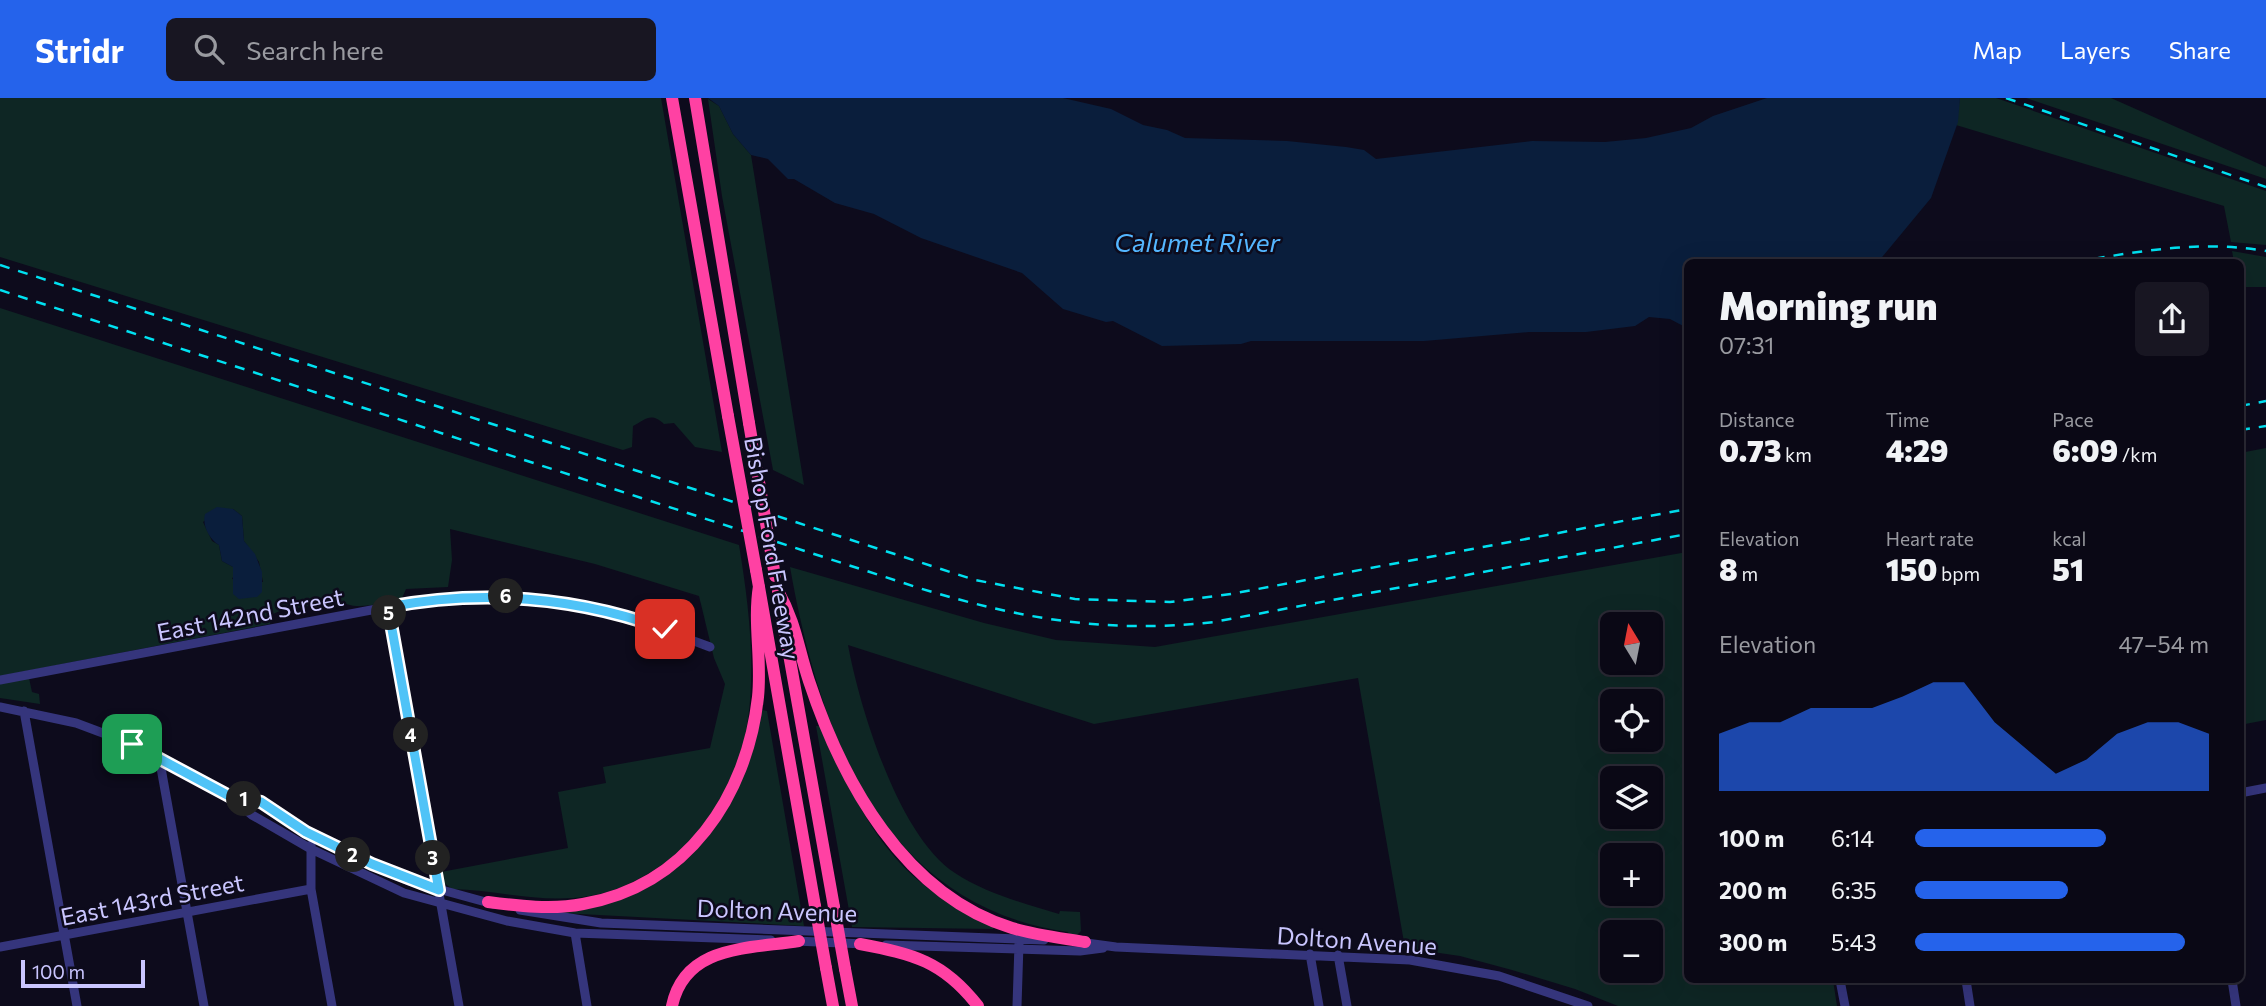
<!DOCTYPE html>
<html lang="en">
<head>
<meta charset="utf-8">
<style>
	:root { --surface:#0a0815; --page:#181622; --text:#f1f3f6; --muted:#999aa0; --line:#2a2934; --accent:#2563eb }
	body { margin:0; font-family:Commissioner,sans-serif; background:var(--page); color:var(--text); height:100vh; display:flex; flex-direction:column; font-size:26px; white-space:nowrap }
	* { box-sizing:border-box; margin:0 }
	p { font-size:23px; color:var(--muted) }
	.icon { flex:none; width:38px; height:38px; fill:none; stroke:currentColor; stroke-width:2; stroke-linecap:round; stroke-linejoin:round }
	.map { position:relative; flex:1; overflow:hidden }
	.drawer { position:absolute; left:1684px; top:161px; width:560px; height:724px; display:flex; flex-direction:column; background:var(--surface); border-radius:10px; box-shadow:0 7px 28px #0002,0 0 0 2px var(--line) }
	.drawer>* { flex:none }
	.needle { width:46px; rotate:350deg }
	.controls { position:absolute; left:1600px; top:514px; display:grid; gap:14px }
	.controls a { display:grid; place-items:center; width:63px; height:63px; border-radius:10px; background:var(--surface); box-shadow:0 7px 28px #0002,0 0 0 2px var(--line); font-size:35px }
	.scale { position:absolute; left:21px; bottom:18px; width:124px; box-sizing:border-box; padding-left:7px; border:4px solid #cac6ff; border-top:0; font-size:19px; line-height:24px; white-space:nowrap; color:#cac6ff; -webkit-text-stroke:5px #0d0b1c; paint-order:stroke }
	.pin { position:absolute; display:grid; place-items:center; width:60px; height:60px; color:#fff; margin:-30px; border-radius:14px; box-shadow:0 4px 10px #0006 }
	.km { position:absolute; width:35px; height:35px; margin:-18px; border-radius:50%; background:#222; color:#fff; font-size:19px; line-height:35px; text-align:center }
	.round { display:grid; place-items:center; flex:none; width:74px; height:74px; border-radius:10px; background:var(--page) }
	.head { display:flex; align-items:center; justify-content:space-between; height:119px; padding:0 35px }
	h1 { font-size:38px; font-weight:800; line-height:52px }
	.metrics { display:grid; grid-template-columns:repeat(3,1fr); gap:10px; height:119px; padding:7px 35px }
	.metrics div { display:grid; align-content:center }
	.metrics b { font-size:30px; font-weight:800 }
	.metrics small { font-size:19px; font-weight:400 }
	.metrics p { font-size:19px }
	.chart { height:196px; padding:14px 35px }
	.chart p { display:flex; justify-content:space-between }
	.chart svg { width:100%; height:126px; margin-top:7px; fill:var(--accent); opacity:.7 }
	ul { padding:0 35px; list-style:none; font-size:23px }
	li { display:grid; grid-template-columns:112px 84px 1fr; align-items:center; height:52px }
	li i { height:18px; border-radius:9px; background:var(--accent) }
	header { display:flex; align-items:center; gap:42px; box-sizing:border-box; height:98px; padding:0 35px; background:var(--accent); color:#fff }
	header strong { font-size:33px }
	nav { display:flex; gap:38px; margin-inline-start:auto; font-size:24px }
	.search { width:490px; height:63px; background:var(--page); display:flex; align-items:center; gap:18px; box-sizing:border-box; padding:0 24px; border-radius:10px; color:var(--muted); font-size:26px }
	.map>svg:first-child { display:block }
	.green { fill:#0e2624; fill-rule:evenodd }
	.water { fill:#0a1e3c }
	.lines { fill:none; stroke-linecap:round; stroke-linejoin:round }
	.minor { stroke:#35357c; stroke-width:9 }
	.highway { stroke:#ff41a3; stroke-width:12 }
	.rail { stroke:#00e1f1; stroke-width:2.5; stroke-dasharray:10 9; stroke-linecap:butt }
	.highway-bridge { stroke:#ff41a3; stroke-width:12 }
	.route-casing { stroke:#fff; stroke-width:14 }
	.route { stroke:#4fc3f7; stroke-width:9 }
	.labels { text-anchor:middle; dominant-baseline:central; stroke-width:5; stroke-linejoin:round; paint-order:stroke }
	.street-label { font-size:24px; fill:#cac6ff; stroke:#0d0b1c }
	.water-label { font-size:26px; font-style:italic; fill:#54b6ff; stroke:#0d0b1c }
</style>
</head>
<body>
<header>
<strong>Stridr</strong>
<div class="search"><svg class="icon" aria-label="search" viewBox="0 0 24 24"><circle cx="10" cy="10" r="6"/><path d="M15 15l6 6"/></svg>Search here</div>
<nav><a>Map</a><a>Layers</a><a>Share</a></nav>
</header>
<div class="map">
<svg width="2266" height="908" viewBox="0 0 2266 908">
	<rect width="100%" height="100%" fill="#0d0b1c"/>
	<path class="green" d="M0,0H661L722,354L695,349L674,325L664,326C651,314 646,321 633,328L632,349L623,352L0,159Z
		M1960,0H1996L2266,93V147L2231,144L2224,108L1956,27Z
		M2026,0H2111L2266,69V81Z
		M708,1L719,8L733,36L751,57L804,387L773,372L722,98Z
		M2232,153L2266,159V189H2240V164H2234Z
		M0,210L739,447C757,556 770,692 666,764C643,780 617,794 589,798C542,806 498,792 452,791L443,784L441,774L568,750L558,694L606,685L603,669L710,650L725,586L714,560L699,498L595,466L450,431L452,462L448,489L406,491L402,500C381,504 354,516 336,500C316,512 291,506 271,517L270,526L0,578ZM220,411H233L242,418L244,443L259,464L263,484L232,481L235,475L233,469L222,463L219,447L212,443L203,424Z
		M2266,350V622L2240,627V355Z
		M1687,454V882H1833L1837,908H1618L1575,891L1512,872L1460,858L1405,850L1358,580L1094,626L848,547C860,611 899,739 955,775C987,796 1023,805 1059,816L1060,813L1080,814L1081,833L1077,837H1069L1068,834C880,807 819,633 790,469L984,525L1056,542L1155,549ZM1612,527H1650V565H1612ZM1612,604H1650V642H1612ZM1612,681H1650V719H1612ZM1612,758H1650V796H1612ZM1612,835H1650V873H1612Z
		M29,580L32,594L39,596L40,606L0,600V585Z
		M762,612L767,613L804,828L561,815L562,812C678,807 742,719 762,612Z
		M816,628H820C846,683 871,743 919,783C941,802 968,814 994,828L993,831L852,829Z"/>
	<path class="water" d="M708,0H1063L1111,11L1143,27L1167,32L1185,40L1287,43L1346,49L1364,52L1376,61L1532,43L1605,44L1646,40L1691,30L1713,18L1767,0H1960L1958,24L1931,100L1878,164H1687V230L1670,221L1649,219L1635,228L1586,234H1529L1424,243H1251L1241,246L1162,248L1113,223L1106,224L1063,211L1022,175L921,140L874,116L835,105L794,81H788L768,61L751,57L733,36L719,8Z
		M217,409L233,411L242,418L244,443L255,456L262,474V494L257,499L239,501L233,496V469L222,463L219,447C209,441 202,427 205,416Z"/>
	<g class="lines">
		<path class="minor" d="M388,509L459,908
			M0,582L419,503C526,490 610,511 710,549
			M0,609L76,625L132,646L231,699L252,717L311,751L404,795L507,823L575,835L771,842
			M24,613L77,908
			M159,659L204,908
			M2240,695L2266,690
			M231,699L261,704L306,734L409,783L493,806
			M311,747V791L332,908
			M520,812L601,825L1044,842
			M575,835L587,908
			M795,843L865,846
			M1079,844L1116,849L1410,862L1499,878L1588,908
			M886,847L1080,853L1103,850
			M0,849L311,791
			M1310,856L1319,908
			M1338,857L1347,908
			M1840,882L1845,908
			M1966,882L1970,908
			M2232,882L2236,908
			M1017,908L1019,846"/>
		<path class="highway" d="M672,0L728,318
			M695,0L749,325
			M756,472L815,808
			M778,493C796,525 798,550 809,583C842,683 904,797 1012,830C1035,837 1061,840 1085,844
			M780,506L834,809
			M488,804C519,808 552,812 583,806C687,788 747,698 758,599C762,561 753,525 759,488
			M860,846C913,856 943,863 978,908
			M826,870L833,908
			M845,871L852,908
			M672,908C685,846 750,851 799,843"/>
		<path class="rail" d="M2006,0L2266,89
			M2076,164C2139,153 2202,142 2266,153
			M0,167L975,482L1075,501L1170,504L1231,496L1687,411
			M0,192L919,490C1021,521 1108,536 1214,524L1687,436
			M2240,308L2266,303
			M2240,332L2266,328"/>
		<path class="highway-bridge" d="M728,318L756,472
			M749,325L775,478
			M815,808L826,870
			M834,809L845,871"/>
	</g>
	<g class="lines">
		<defs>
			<path id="route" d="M132,646L231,699L261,704L306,734L372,766L439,792L388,509C483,491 573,498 665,531"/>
		</defs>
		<use href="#route" class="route-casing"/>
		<use href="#route" class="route"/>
	</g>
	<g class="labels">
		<g class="street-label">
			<text transform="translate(773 450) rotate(80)">Bishop Ford Freeway</text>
			<text transform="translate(250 516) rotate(-11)">East 142nd Street</text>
			<text transform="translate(152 801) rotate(-11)">East 143rd Street</text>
			<text transform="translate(777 812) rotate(2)">Dolton Avenue</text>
			<text transform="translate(1357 842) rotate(4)">Dolton Avenue</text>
		</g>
		<g class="water-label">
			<text x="1197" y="143">Calumet River</text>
		</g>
	</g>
</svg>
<div class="controls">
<a><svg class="needle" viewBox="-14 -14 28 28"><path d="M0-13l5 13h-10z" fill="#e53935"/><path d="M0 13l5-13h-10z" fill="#999aa0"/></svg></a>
<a><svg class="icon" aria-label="locate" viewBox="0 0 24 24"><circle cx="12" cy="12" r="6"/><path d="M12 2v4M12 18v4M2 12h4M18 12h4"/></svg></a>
<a><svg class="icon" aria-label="layers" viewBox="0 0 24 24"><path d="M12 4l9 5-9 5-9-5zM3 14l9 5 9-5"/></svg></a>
<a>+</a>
<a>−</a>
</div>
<div class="scale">100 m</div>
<div class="pin" style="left:132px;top:646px;background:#1e9e55"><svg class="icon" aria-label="arrive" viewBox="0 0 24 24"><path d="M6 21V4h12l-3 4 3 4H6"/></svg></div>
<div class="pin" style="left:665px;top:531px;background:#d93025"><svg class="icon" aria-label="check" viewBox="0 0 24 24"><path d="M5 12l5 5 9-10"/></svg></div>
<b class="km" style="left:244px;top:701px">1</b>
<b class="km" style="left:353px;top:757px">2</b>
<b class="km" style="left:433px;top:760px">3</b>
<b class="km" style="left:411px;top:637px">4</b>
<b class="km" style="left:389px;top:515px">5</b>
<b class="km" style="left:506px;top:498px">6</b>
<section class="drawer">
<div class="head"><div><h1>Morning run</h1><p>07:31</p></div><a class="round"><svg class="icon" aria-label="share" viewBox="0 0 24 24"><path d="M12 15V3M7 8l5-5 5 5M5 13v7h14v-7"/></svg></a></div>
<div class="metrics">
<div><p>Distance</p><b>0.73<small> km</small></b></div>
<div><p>Time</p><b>4:29</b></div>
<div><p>Pace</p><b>6:09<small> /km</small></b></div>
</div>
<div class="metrics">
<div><p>Elevation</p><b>8<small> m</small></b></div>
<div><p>Heart rate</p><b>150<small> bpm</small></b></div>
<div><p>kcal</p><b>51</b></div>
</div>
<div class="chart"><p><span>Elevation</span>47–54 m</p>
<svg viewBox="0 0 160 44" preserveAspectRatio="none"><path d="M0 44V24L10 20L20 20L30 15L40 15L50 15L60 11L70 6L80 6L90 20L100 29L110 38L120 33L130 24L140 20L150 20L160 24V44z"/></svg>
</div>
<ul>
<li><b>100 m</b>6:14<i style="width:65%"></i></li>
<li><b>200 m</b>6:35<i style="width:52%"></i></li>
<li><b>300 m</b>5:43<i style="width:92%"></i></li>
</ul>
</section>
</div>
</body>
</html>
